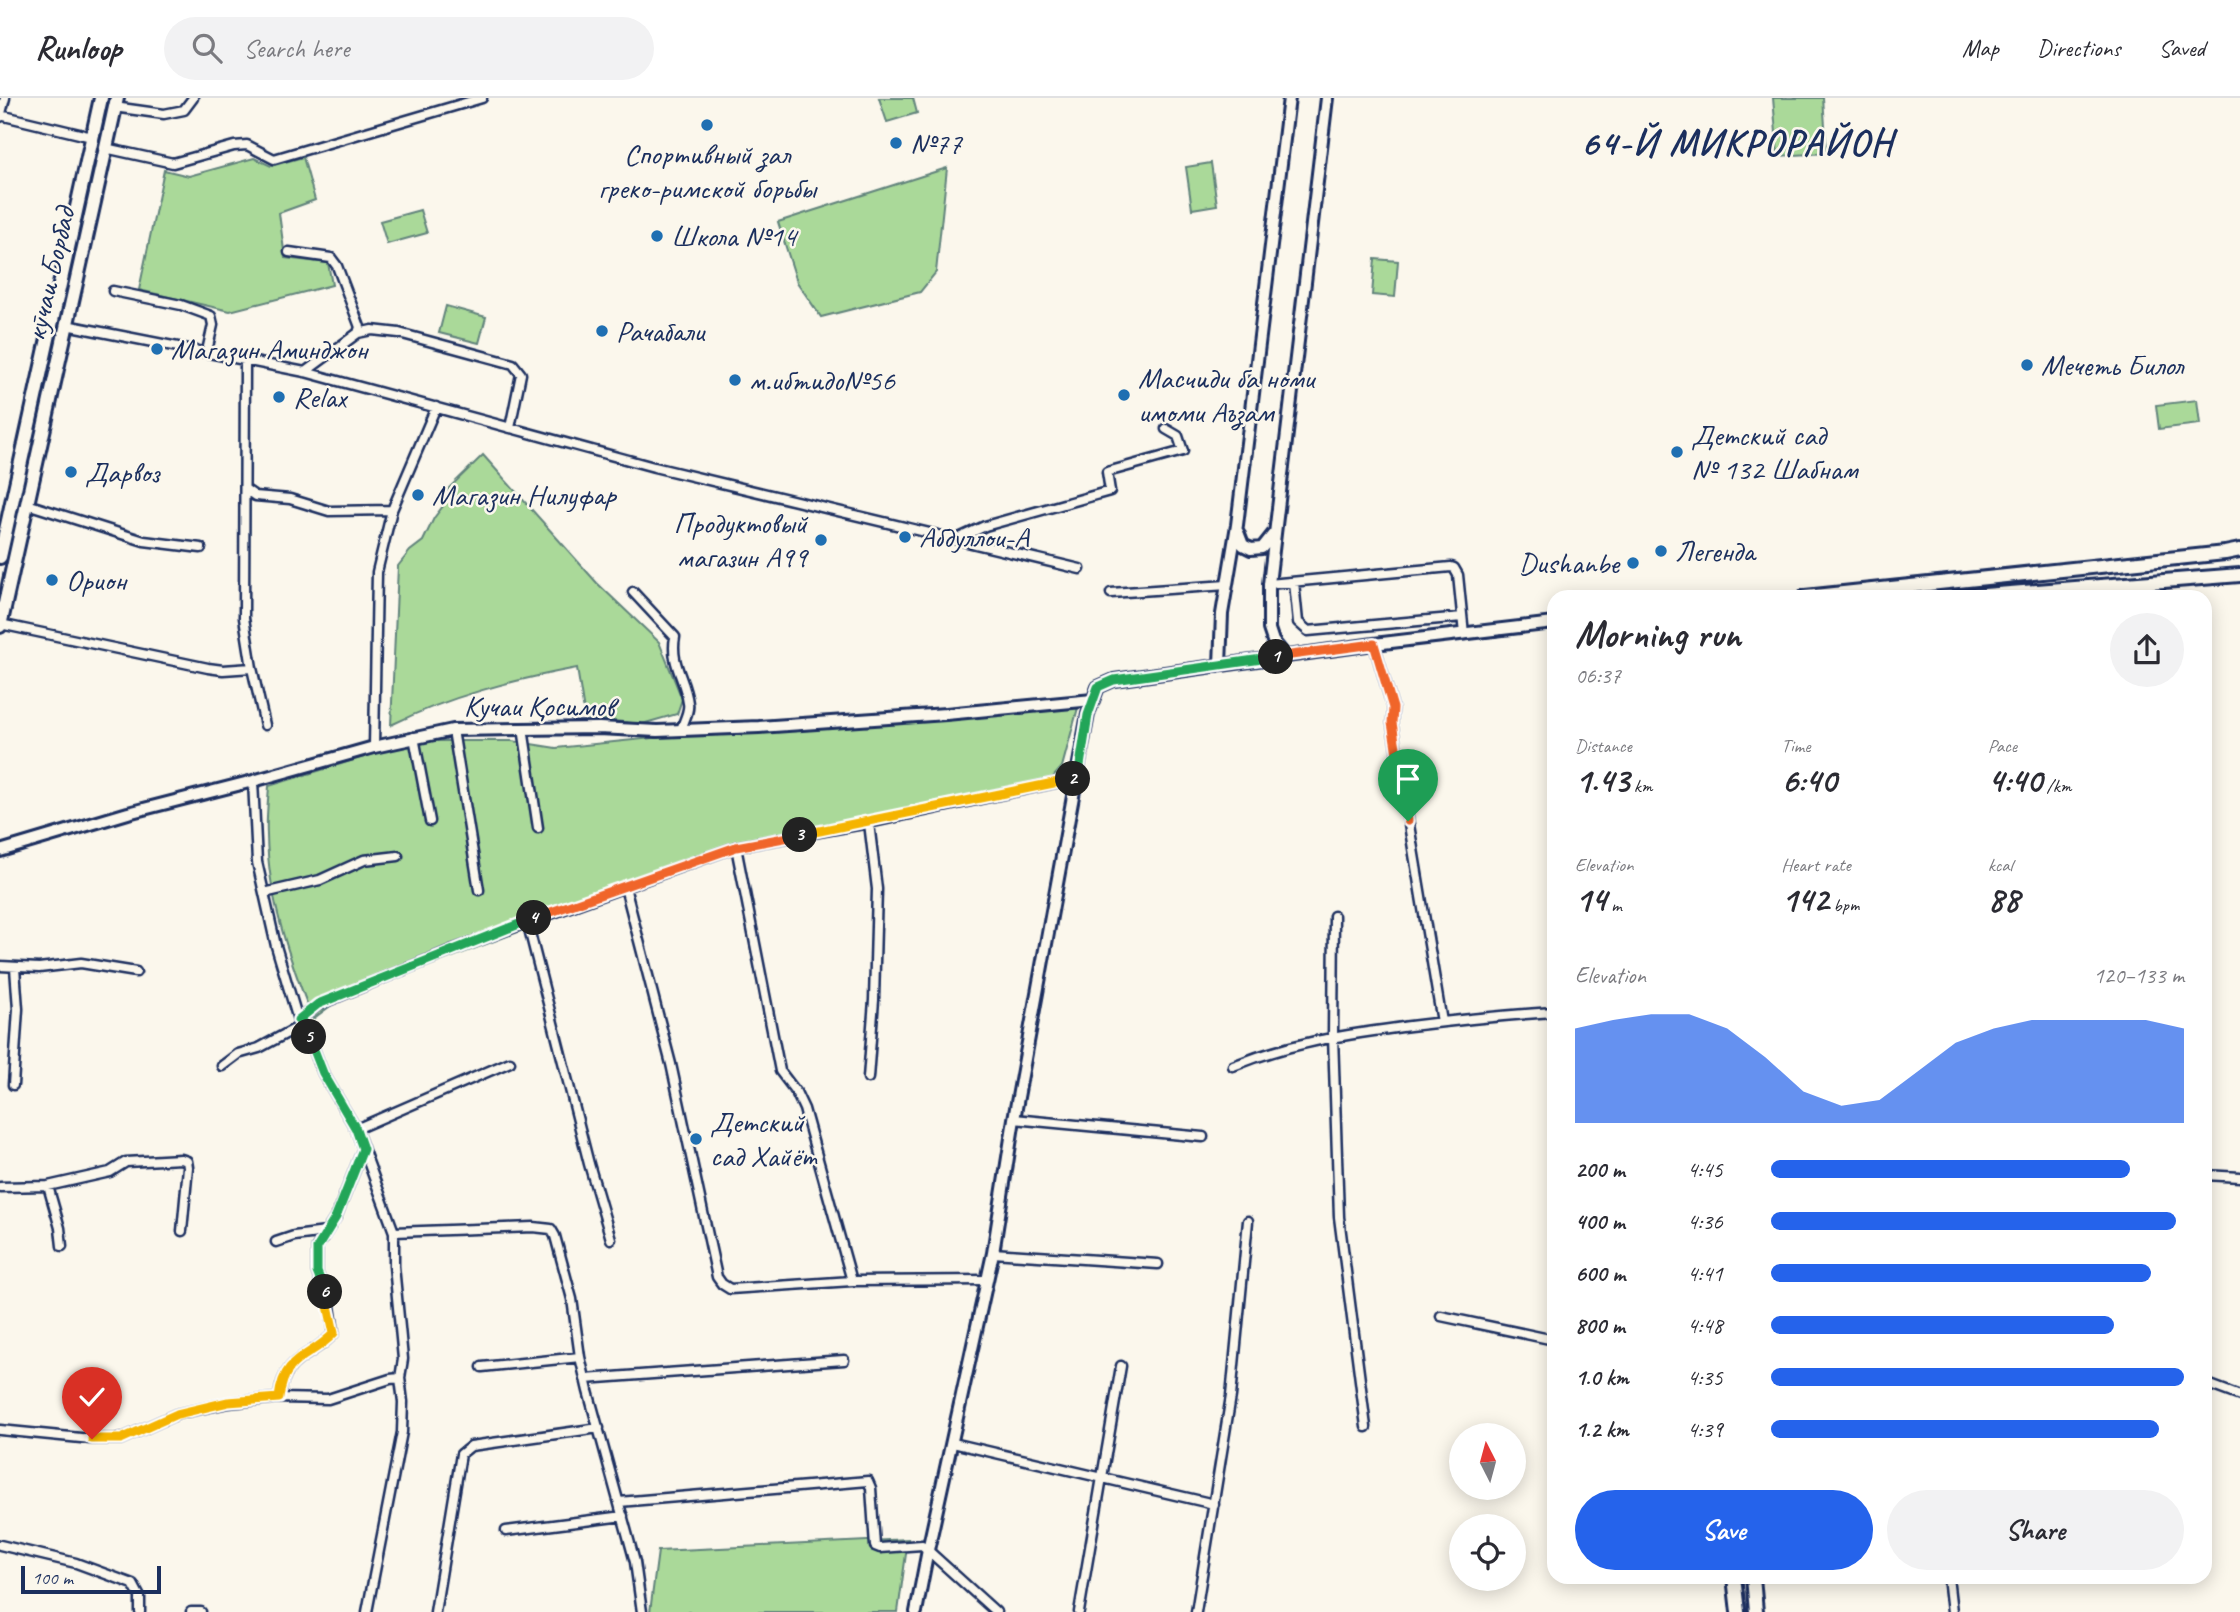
<!DOCTYPE html>
<html lang="en">
<head>
<meta charset="utf-8">
<style>
	:root { --surface:#fff; --page:#f2f2f3; --text:#2b2b33; --muted:#7c7c81; --line:#e1e1e2; --accent:#2563eb }
	body { margin:0; font-family:Caveat,sans-serif; background:var(--page); color:var(--text); height:100vh; display:flex; flex-direction:column; font-size:26px; white-space:nowrap }
	* { box-sizing:border-box; margin:0 }
	p { font-size:23px; color:var(--muted) }
	.icon { flex:none; width:38px; height:38px; fill:none; stroke:currentColor; stroke-width:2; stroke-linecap:round; stroke-linejoin:round }
	.map { position:relative; flex:1; overflow:hidden }
	.sheet { position:absolute; left:1547px; top:492px; width:665px; height:994px; display:flex; flex-direction:column; background:var(--surface); border-radius:21px; box-shadow:0 4px 18px #0003 }
	.sheet>* { flex:none }
	.needle { width:46px; rotate:354deg }
	.fabs { position:absolute; left:1449px; top:1325px; display:grid; gap:14px }
	.fabs a { display:grid; place-items:center; width:77px; height:77px; border-radius:50%; background:var(--surface); box-shadow:0 4px 18px #0003; font-size:35px }
	.scale { position:absolute; left:21px; bottom:18px; width:140px; box-sizing:border-box; padding-left:7px; border:4px solid #1b2f5e; border-top:0; font-size:19px; line-height:24px; white-space:nowrap; color:#1b2f5e; -webkit-text-stroke:5px #fbf7ec; paint-order:stroke }
	.pin { position:absolute; display:grid; place-items:center; width:60px; height:60px; color:#fff; margin:-72px -30px; border-radius:50% 50% 50% 0; rotate:-45deg; box-shadow:0 0 7px #0007 }
	.pin .icon { rotate:45deg }
	.km { position:absolute; width:35px; height:35px; margin:-18px; border-radius:50%; background:#222; color:#fff; font-size:19px; line-height:35px; text-align:center }
	.round { display:grid; place-items:center; flex:none; width:74px; height:74px; border-radius:37px; background:var(--page) }
	.summary { display:flex; align-items:center; justify-content:space-between; height:119px; padding:0 28px }
	h1 { font-size:38px; font-weight:700; line-height:52px }
	.figures { display:grid; grid-template-columns:repeat(3,1fr); gap:10px; height:119px; padding:7px 28px }
	.figures div { display:grid; align-content:center }
	.figures b { font-size:35px; font-weight:700 }
	.figures small { font-size:19px; font-weight:400 }
	.figures p { font-size:19px }
	.chart { height:196px; padding:14px 28px }
	.chart p { display:flex; justify-content:space-between }
	.chart svg { width:100%; height:126px; margin-top:7px; fill:var(--accent); opacity:.7 }
	.button { display:flex; gap:14px; margin-top:auto; padding:14px 28px }
	.button a { flex:1; height:80px; border-radius:42px; background:var(--accent); color:#fff; font-size:28px; font-weight:700; line-height:80px; text-align:center }
	.button a+a { background:var(--page); color:var(--text) }
	ul { padding:0 28px; list-style:none; font-size:23px }
	li { display:grid; grid-template-columns:112px 84px 1fr; align-items:center; height:52px }
	li i { height:18px; border-radius:9px; background:var(--accent) }
	header { display:flex; align-items:center; gap:42px; box-sizing:border-box; height:98px; padding:0 35px; background:var(--surface); border-bottom:2px solid var(--line) }
	header strong { font-size:33px }
	nav { display:flex; gap:38px; margin-inline-start:auto; font-size:24px }
	.search { width:490px; height:63px; background:var(--page); display:flex; align-items:center; gap:18px; box-sizing:border-box; padding:0 24px; border-radius:38px; color:var(--muted); font-size:26px }
	.map>svg:first-child { display:block }
	.green { fill:#aad999; stroke:#62847c; stroke-width:2 }
	.lines { fill:none; stroke-linecap:round; stroke-linejoin:round }
	.minor-casing { stroke:#1b2f5e; stroke-width:13 }
	.tertiary-casing { stroke:#1b2f5e; stroke-width:16 }
	.secondary-casing { stroke:#1b2f5e; stroke-width:18 }
	.minor { stroke:#fbf7ec; stroke-width:8 }
	.tertiary { stroke:#fbf7ec; stroke-width:10 }
	.secondary { stroke:#fbf7ec; stroke-width:12 }
	.split-1-casing { stroke:#fff; stroke-width:14 }
	.split-2-casing { stroke:#fff; stroke-width:14 }
	.split-3-casing { stroke:#fff; stroke-width:14 }
	.split-4-casing { stroke:#fff; stroke-width:14 }
	.split-5-casing { stroke:#fff; stroke-width:14 }
	.split-6-casing { stroke:#fff; stroke-width:14 }
	.split-7-casing { stroke:#fff; stroke-width:14 }
	.split-1 { stroke:#f0652b; stroke-width:9 }
	.split-2 { stroke:#22a559; stroke-width:9 }
	.split-3 { stroke:#f5b400; stroke-width:9 }
	.split-4 { stroke:#f0652b; stroke-width:9 }
	.split-5 { stroke:#22a559; stroke-width:9 }
	.split-6 { stroke:#22a559; stroke-width:9 }
	.split-7 { stroke:#f5b400; stroke-width:9 }
	.poi-dot { fill:#1f6fb2; stroke:#fbf7ec; stroke-width:2.5 }
	.labels { text-anchor:middle; dominant-baseline:central; stroke-width:5; stroke-linejoin:round; paint-order:stroke }
	.poi-label { font-size:30px; fill:#1b2f5e; stroke:#fbf7ec; text-anchor:start }
	.street-label { font-size:30px; fill:#1b2f5e; stroke:#fbf7ec }
	.district-label { font-size:37px; font-weight:bold; letter-spacing:2px; fill:#1b2f5e; stroke:#fbf7ec }
</style>
</head>
<body>
<header>
<strong>Runloop</strong>
<div class="search"><svg class="icon" aria-label="search" viewBox="0 0 24 24"><circle cx="10" cy="10" r="6"/><path d="M15 15l6 6"/></svg>Search here</div>
<nav><a>Map</a><a>Directions</a><a>Saved</a></nav>
</header>
<div class="map">
<svg width="2240" height="1514" viewBox="0 0 2240 1514">
	<rect width="100%" height="100%" fill="#fbf7ec"/>
	<filter id="ink" filterUnits="userSpaceOnUse"><feTurbulence type="fractalNoise" baseFrequency=".0143" numOctaves="2"/><feDisplacementMap in="SourceGraphic" scale="14" xChannelSelector="R" yChannelSelector="G"/><feConvolveMatrix kernelMatrix="1 2 1 2 8 2 1 2 1" color-interpolation-filters="sRGB"/></filter>
	<g filter="url(#ink)">
		<path class="green" d="M879,0H913L917,15L887,24Z
			M1773,0H1823L1827,55L1778,58Z
			M303,59L315,102L279,115L285,160L328,165L332,187L230,213L139,192L164,72L189,78L254,60L271,68Z
			M1211,65L1217,107L1192,111L1186,69Z
			M947,70L936,174L920,194L821,219L797,184L778,124Z
			M420,112L427,135L387,146L380,123Z
			M1375,161L1398,163L1395,199L1372,197Z
			M446,208L486,219L479,245L439,235Z
			M2197,302L2200,326L2159,331L2156,307Z
			M483,357L597,485L659,544L682,601L677,616L642,626L585,620L577,570C513,582 450,598 391,627L398,468L410,453L423,443L434,420L443,408L449,390Z
			M1079,606L1062,669L1047,686L741,749L337,903L313,921C290,863 268,800 267,737C266,721 268,704 269,688L416,643H512L556,650L759,629Z
			M908,1441L898,1514H650L658,1453Z"/>
		<g class="lines">
			<defs>
				<path id="minor" d="M114,9L164,16L184,12L193,0
					M0,17L92,39
					M0,19L5,0
					M105,50L173,65L234,48L247,47L274,61L482,0
					M289,154L331,160L337,168L360,229L358,235L305,274
					M113,193L181,207L211,218L213,227L207,253
					M66,227L305,274L654,369L1080,471
					M358,235L372,232L399,235L513,266L521,276L510,330
					M245,263L244,520L252,570L265,627
					M245,391L255,398L290,401L329,413L392,412L377,474L374,649
					M27,406L144,443L201,450
					M392,412L436,309
					M957,441L985,428L1110,393L1107,374L1183,353L1178,338L1166,331
					M1294,484L1298,524L1308,533L1462,519
					M1269,486L1451,469L1454,470L1458,477L1464,536
					M633,494L675,539C670,566 685,580 688,605C690,613 683,624 681,632
					M1111,495L1227,487
					M0,526L208,570L223,572L252,570
					M1374,546L1393,610L1392,625L1442,924
					M523,630L538,730
					M453,632L479,792
					M414,639L430,723
					M253,683L257,764L276,848L298,922L304,926L323,975L356,1031L394,1134V1168L403,1261L400,1280L403,1304L402,1334L367,1514
					M736,749L780,973L796,994L804,1011L852,1183
					M625,789L671,966L717,1179L722,1186L730,1191L852,1183L987,1182
					M264,795L320,782L364,762L398,758
					M1334,818L1333,938L1339,1119L1366,1329
					M527,823L589,1066L611,1141
					M0,868L39,870L81,865L136,874
					M298,922L318,907L454,851L736,749L869,725L1078,680
					M222,968L238,956L259,950L304,926
					M1233,968C1295,943 1345,937 1410,928C1458,922 1506,917 1554,914
					M868,980L874,902L877,791L869,725
					M13,987L18,911L15,870
					M1014,1021L1203,1039
					M356,1031L510,964
					M2205,1077L2240,1079
					M48,1088L60,1130L62,1148
					M0,1089L48,1088L110,1074L126,1064L181,1061L187,1063L188,1069L182,1133
					M394,1134L533,1129L551,1131L555,1138L572,1201L580,1259L588,1293L635,1464L642,1514
					M276,1144L294,1138L326,1134
					M993,1155L1158,1166
					M1441,1218L1554,1242
					M482,1269L580,1259
					M585,1281L844,1262
					M2205,1285L2240,1298
					M279,1300C284,1256 311,1261 334,1235L330,1208L317,1174V1149L336,1119L363,1051
					M0,1332L91,1341H121L177,1316L228,1305L279,1300L328,1301L390,1281L400,1280
					M953,1345L1214,1406
					M619,1404L868,1383L871,1390L875,1448L880,1450L922,1447L996,1514
					M506,1433L623,1418
					M0,1447L76,1465L133,1486L140,1499V1514
					M1948,1479L1952,1514
					M191,1514H201
					M435,1514L461,1356L471,1348L599,1330
					M1079,1514L1121,1268
					M1196,1514L1231,1298L1248,1123"/>
				<path id="tertiary" d="M1238,434L1243,447L1251,451L1262,450L1274,435
					M1285,558L1273,543L1269,531V486L1327,0
					M1220,567L1222,516L1237,427L1289,0
					M0,753L128,715L253,683L374,649L453,632L599,630L657,633L759,629L946,616L1093,602
					M916,1514L928,1452L993,1155L1014,1021L1088,616L1098,589L1114,582L1374,546L1554,525"/>
				<path id="secondary" d="M0,459L101,0
					M1805,499L2225,455L2240,452
					M1959,499L2240,477
					M0,528L117,0
					M1734,1479L1738,1514
					M1753,1479L1756,1514"/>
			</defs>
			<use href="#minor" class="minor-casing"/>
			<use href="#tertiary" class="tertiary-casing"/>
			<use href="#secondary" class="secondary-casing"/>
			<use href="#minor" class="minor"/>
			<use href="#tertiary" class="tertiary"/>
			<use href="#secondary" class="secondary"/>
		</g>
	</g>
	<g class="lines" filter="url(#ink)">
		<defs>
			<path id="split-1" d="M1276,559L1374,546L1393,610L1392,625L1408,723"/>
			<path id="split-2" d="M1073,681L1078,680L1088,617L1098,589L1114,582L1276,559"/>
			<path id="split-3" d="M800,737L1073,681"/>
			<path id="split-4" d="M534,820L736,749L800,737"/>
			<path id="split-5" d="M309,939L304,926L298,922L318,906L534,820"/>
			<path id="split-6" d="M309,939L323,975L356,1031L363,1051L336,1119L317,1150V1174L325,1194"/>
			<path id="split-7" d="M92,1341H121L177,1316L228,1304L279,1300C284,1256 310,1261 334,1235L325,1194"/>
		</defs>
		<use href="#split-1" class="split-1-casing"/>
		<use href="#split-2" class="split-2-casing"/>
		<use href="#split-3" class="split-3-casing"/>
		<use href="#split-4" class="split-4-casing"/>
		<use href="#split-5" class="split-5-casing"/>
		<use href="#split-6" class="split-6-casing"/>
		<use href="#split-7" class="split-7-casing"/>
		<use href="#split-1" class="split-1"/>
		<use href="#split-2" class="split-2"/>
		<use href="#split-3" class="split-3"/>
		<use href="#split-4" class="split-4"/>
		<use href="#split-5" class="split-5"/>
		<use href="#split-6" class="split-6"/>
		<use href="#split-7" class="split-7"/>
	</g>
	<g class="poi-dot">
		<circle cx="707" cy="27" r="7"/>
		<circle cx="896" cy="45" r="7"/>
		<circle cx="657" cy="138" r="7"/>
		<circle cx="602" cy="233" r="7"/>
		<circle cx="157" cy="251" r="7"/>
		<circle cx="2027" cy="267" r="7"/>
		<circle cx="735" cy="282" r="7"/>
		<circle cx="1124" cy="297" r="7"/>
		<circle cx="279" cy="299" r="7"/>
		<circle cx="1677" cy="354" r="7"/>
		<circle cx="71" cy="374" r="7"/>
		<circle cx="418" cy="397" r="7"/>
		<circle cx="905" cy="439" r="7"/>
		<circle cx="821" cy="442" r="7"/>
		<circle cx="1661" cy="453" r="7"/>
		<circle cx="1633" cy="465" r="7"/>
		<circle cx="52" cy="482" r="7"/>
		<circle cx="696" cy="1041" r="7"/>
	</g>
	<g class="labels">
		<g class="poi-label">
			<text x="910" y="45">№77</text>
			<text x="707" y="56" text-anchor="middle">Спортивный зал<tspan x="707" dy="34">греко-римской борьбы</tspan></text>
			<text x="671" y="138">Школа №14</text>
			<text x="616" y="233">Рачабали</text>
			<text x="171" y="251">Магазин Аминджон</text>
			<text x="2041" y="267">Мечеть Билол</text>
			<text x="1138" y="280">Масчиди ба номи<tspan x="1138" dy="34">имоми Аъзам</tspan></text>
			<text x="749" y="282">м.ибтидо№56</text>
			<text x="293" y="299">Relax</text>
			<text x="1691" y="337">Детский сад<tspan x="1691" dy="34">№ 132 Шабнам</tspan></text>
			<text x="85" y="374">Дарвоз</text>
			<text x="432" y="397">Магазин Нилуфар</text>
			<text x="807" y="425" text-anchor="end">Продуктовый<tspan x="807" dy="34">магазин А99</tspan></text>
			<text x="919" y="439">Абдуллои-А</text>
			<text x="1675" y="453">Легенда</text>
			<text x="1619" y="465" text-anchor="end">Dushanbe</text>
			<text x="66" y="482">Орион</text>
			<text x="710" y="1024">Детский<tspan x="710" dy="34">сад Хайёт</tspan></text>
		</g>
		<g class="street-label">
			<text transform="translate(50 176) rotate(-77)">кӯчаи Борбад</text>
			<text x="539" y="608">Кучаи Қосимов</text>
		</g>
		<g class="district-label">
			<text x="1737" y="44">64-Й МИКРОРАЙОН</text>
		</g>
	</g>
</svg>
<div class="fabs">
<a><svg class="needle" viewBox="-14 -14 28 28"><path d="M0-13l5 13h-10z" fill="#e53935"/><path d="M0 13l5-13h-10z" fill="#7c7c81"/></svg></a>
<a><svg class="icon" aria-label="locate" viewBox="0 0 24 24"><circle cx="12" cy="12" r="6"/><path d="M12 2v4M12 18v4M2 12h4M18 12h4"/></svg></a>
</div>
<div class="scale">100 m</div>
<div class="pin" style="left:1408px;top:723px;background:#1e9e55"><svg class="icon" aria-label="arrive" viewBox="0 0 24 24"><path d="M6 21V4h12l-3 4 3 4H6"/></svg></div>
<div class="pin" style="left:92px;top:1341px;background:#d93025"><svg class="icon" aria-label="check" viewBox="0 0 24 24"><path d="M5 12l5 5 9-10"/></svg></div>
<b class="km" style="left:1276px;top:559px">1</b>
<b class="km" style="left:1073px;top:681px">2</b>
<b class="km" style="left:800px;top:737px">3</b>
<b class="km" style="left:534px;top:820px">4</b>
<b class="km" style="left:309px;top:939px">5</b>
<b class="km" style="left:325px;top:1194px">6</b>
<section class="sheet">
<div class="summary"><div><h1>Morning run</h1><p>06:37</p></div><a class="round"><svg class="icon" aria-label="share" viewBox="0 0 24 24"><path d="M12 15V3M7 8l5-5 5 5M5 13v7h14v-7"/></svg></a></div>
<div class="figures">
<div><p>Distance</p><b>1.43<small> km</small></b></div>
<div><p>Time</p><b>6:40</b></div>
<div><p>Pace</p><b>4:40<small> /km</small></b></div>
</div>
<div class="figures">
<div><p>Elevation</p><b>14<small> m</small></b></div>
<div><p>Heart rate</p><b>142<small> bpm</small></b></div>
<div><p>kcal</p><b>88</b></div>
</div>
<div class="chart"><p><span>Elevation</span>120–133 m</p>
<svg viewBox="0 0 160 44" preserveAspectRatio="none"><path d="M0 44V11L10 8L20 6L30 6L40 11L50 21L60 33L70 38L80 36L90 26L100 16L110 11L120 8L130 8L140 8L150 8L160 11V44z"/></svg>
</div>
<ul>
<li><b>200 m</b>4:45<i style="width:87%"></i></li>
<li><b>400 m</b>4:36<i style="width:98%"></i></li>
<li><b>600 m</b>4:41<i style="width:92%"></i></li>
<li><b>800 m</b>4:48<i style="width:83%"></i></li>
<li><b>1.0 km</b>4:35<i style="width:100%"></i></li>
<li><b>1.2 km</b>4:39<i style="width:94%"></i></li>
</ul>
<div class="button"><a>Save</a><a>Share</a></div>
</section>
</div>
</body>
</html>
